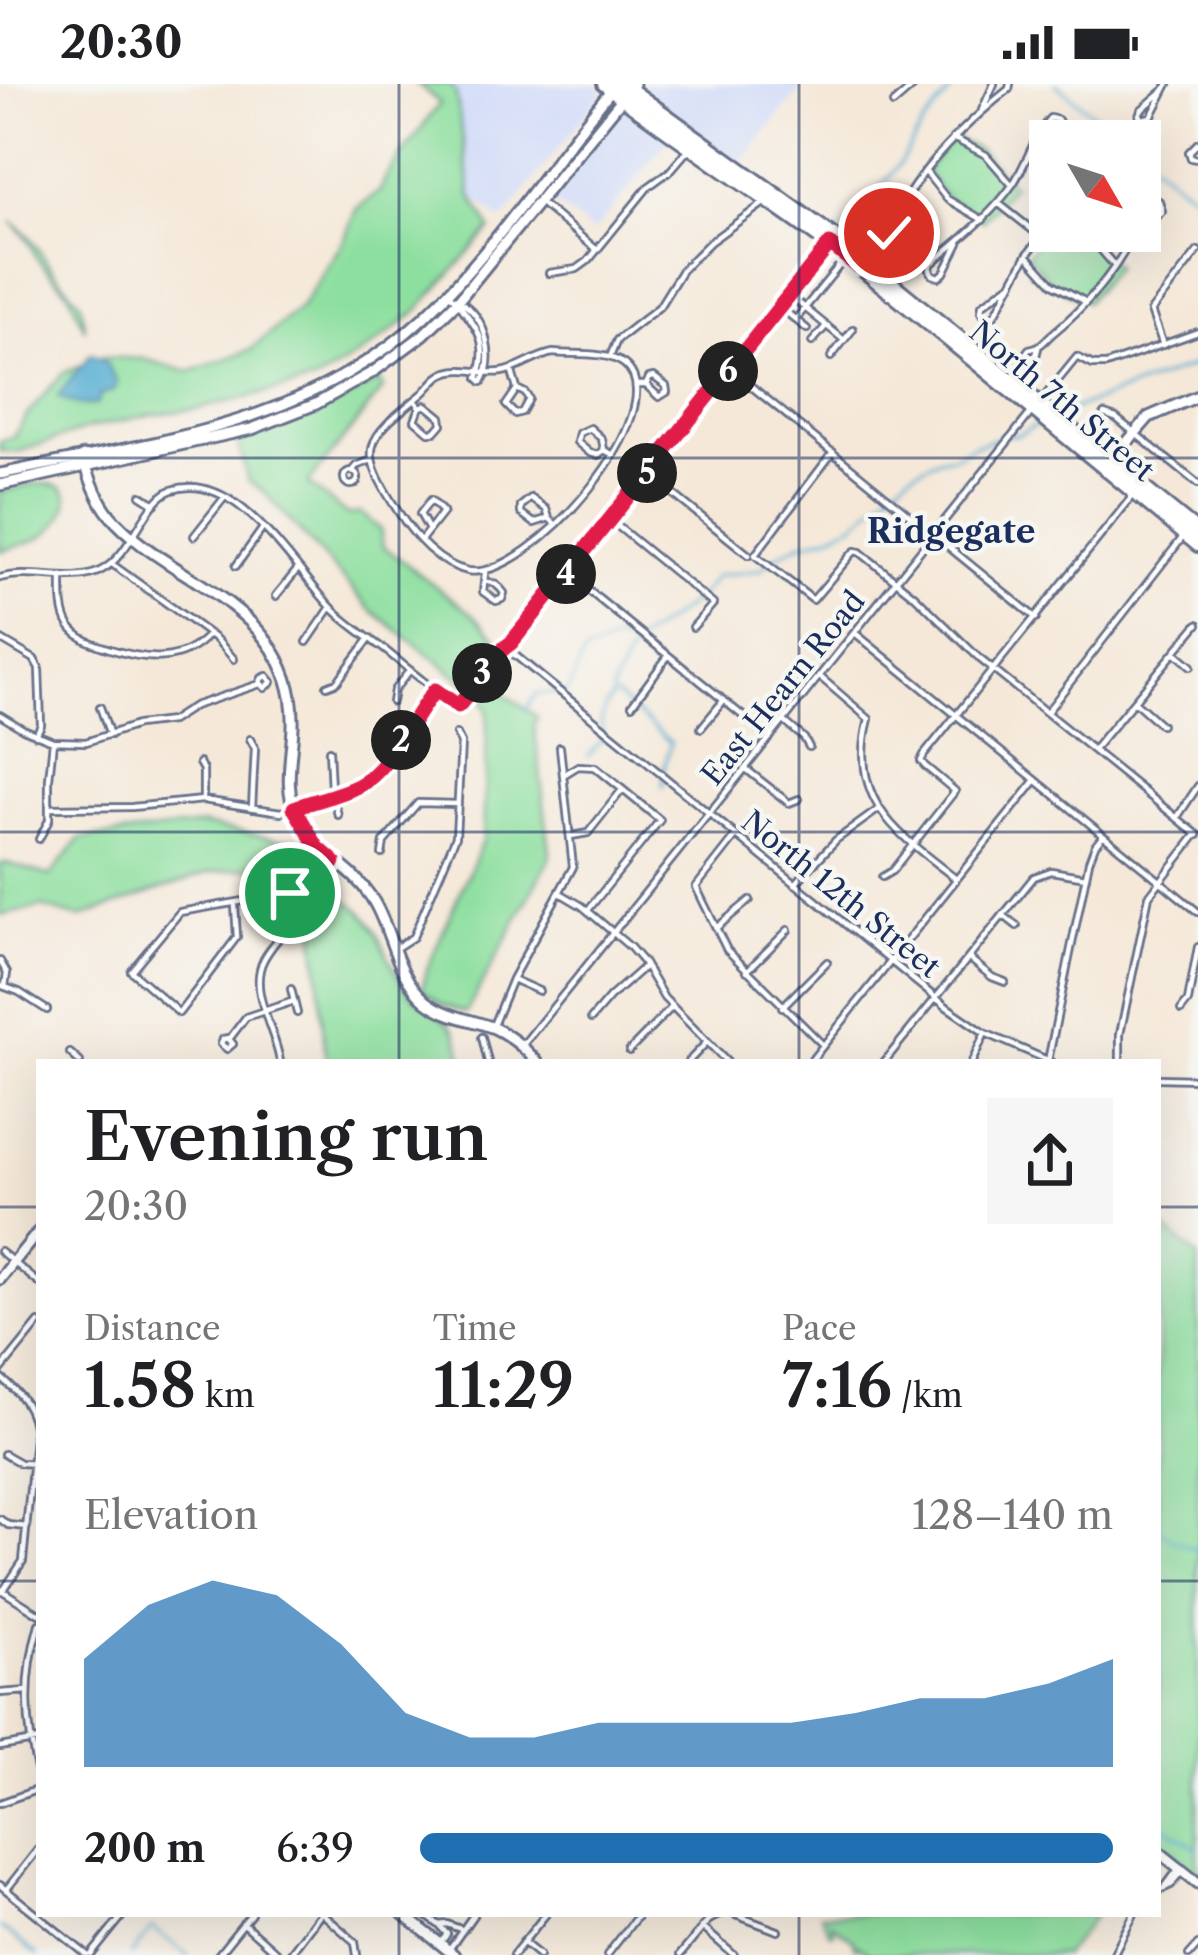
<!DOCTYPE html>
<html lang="en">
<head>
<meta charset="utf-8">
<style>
	:root { --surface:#fff; --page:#f6f6f6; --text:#202124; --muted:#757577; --accent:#1f6fb2 }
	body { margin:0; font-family:"Libre Caslon Text",serif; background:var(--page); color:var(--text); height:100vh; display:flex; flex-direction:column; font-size:45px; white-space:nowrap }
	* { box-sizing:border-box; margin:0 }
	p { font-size:39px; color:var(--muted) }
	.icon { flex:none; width:66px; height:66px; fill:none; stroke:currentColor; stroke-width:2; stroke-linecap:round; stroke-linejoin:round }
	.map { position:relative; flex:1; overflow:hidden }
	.sheet { position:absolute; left:36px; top:975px; width:1125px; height:858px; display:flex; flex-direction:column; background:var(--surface); border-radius:0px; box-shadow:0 12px 48px #0002 }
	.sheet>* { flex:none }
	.needle { width:78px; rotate:129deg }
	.fabs { position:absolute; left:1029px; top:36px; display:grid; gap:24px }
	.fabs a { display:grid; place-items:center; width:132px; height:132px; border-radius:0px; background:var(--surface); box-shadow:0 12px 48px #0002; font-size:60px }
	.pin { position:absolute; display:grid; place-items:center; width:102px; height:102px; color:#fff; margin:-51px; border:6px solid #fff; border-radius:50%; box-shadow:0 3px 12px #0007 }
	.km { position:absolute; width:60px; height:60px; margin:-30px; border-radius:50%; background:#222; color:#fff; font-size:33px; line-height:60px; text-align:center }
	.round { display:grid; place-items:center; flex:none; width:126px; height:126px; border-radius:0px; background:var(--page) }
	.summary { display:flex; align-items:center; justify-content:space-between; height:204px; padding:0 48px }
	h1 { font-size:66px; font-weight:600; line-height:90px }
	.metrics { display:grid; grid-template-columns:repeat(3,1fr); gap:18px; height:204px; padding:12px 48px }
	.metrics div { display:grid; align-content:center }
	.metrics b { font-size:60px; font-weight:600 }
	.metrics small { font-size:33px; font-weight:400 }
	.metrics p { font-size:33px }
	.chart { height:336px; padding:24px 48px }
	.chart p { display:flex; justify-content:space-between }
	.chart svg { width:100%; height:216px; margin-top:12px; fill:var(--accent); opacity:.7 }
	ul { padding:0 48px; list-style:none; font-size:39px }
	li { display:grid; grid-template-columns:192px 144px 1fr; align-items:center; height:90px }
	li i { height:30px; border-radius:15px; background:var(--accent) }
	.status { display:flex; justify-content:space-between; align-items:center; height:84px; padding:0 60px; background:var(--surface); direction:ltr }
	.status svg { height:33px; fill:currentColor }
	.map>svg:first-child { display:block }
	.built { fill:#d0daf9 }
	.green { fill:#8ddf9f; stroke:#54877e; stroke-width:3 }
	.water { fill:#55add2; stroke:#386e98; stroke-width:3 }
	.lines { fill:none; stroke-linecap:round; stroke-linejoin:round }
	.stream { stroke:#55add2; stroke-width:3 }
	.street-casing { stroke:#677089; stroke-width:10 }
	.secondary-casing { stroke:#677089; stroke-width:15 }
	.primary-casing { stroke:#677089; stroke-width:18 }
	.street { stroke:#fff; stroke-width:4.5 }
	.secondary { stroke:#fff; stroke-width:9 }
	.primary { stroke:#fff; stroke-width:12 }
	.route-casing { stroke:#fff; stroke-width:24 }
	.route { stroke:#e11d48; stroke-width:15 }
	.grid { fill:none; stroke:#1b2f5e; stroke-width:3; stroke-opacity:0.55 }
	.labels { text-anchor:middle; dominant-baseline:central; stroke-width:9; stroke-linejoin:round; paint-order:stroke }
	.street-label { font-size:30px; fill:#1b2f5e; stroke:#f6f6f2 }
	.neighbourhood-label { font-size:33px; font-weight:bold; fill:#1b2f5e; stroke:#f6f6f2 }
</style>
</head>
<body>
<div class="status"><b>20:30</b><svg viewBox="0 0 49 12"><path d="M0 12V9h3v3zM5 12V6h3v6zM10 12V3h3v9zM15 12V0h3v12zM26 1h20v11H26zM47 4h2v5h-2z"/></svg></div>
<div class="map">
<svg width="1198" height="1871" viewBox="0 0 1198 1871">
	<rect width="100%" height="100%" fill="#f6f6f2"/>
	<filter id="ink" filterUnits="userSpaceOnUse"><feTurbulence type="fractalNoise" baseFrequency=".00833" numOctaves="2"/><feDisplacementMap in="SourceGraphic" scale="24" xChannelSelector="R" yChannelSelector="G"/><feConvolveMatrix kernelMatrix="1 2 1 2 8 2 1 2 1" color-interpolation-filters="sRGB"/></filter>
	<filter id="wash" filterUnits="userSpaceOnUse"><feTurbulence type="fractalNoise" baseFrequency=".004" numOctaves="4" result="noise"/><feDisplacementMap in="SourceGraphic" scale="48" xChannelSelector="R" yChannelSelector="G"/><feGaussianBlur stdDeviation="2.7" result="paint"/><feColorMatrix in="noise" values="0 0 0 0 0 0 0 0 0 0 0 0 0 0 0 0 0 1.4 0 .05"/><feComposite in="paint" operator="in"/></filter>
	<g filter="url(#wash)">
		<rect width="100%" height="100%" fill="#f5e8d8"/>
		<path class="built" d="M449,0H598L603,8L502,137L471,111L456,10Z
			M638,0H805L739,81L637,3Z
			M626,22L648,41L669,55L594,148L547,114L619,23Z"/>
		<path class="green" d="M417,0H450L456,9L471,111L491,145L415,229L367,266L317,297L198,325L149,331L90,344L18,368L0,367V357L16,353L14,351L28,330L63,289L103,273L144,275L189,288L251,266L302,222L344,156L356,125L379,108L387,91L440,19Z
			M953,54L979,66L1012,101L983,136L947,115L925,87Z
			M12,137L30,153L49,181L81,219L85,246L69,209L37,175L28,156Z
			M1050,141V147H1078L1083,150L1115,182L1086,218L1053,200L1027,171Z
			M379,296L383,305L308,400L347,431L361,429L380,445L383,462L476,533L501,559L470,602L370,525L263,407L248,397L238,359L337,320Z
			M34,400C41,400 48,399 55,401C80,409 62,438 48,449C34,458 16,463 0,467V408Z
			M488,597L537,633L534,640L550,767L549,776L466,929L441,920L422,905L427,885L483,755L488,626L480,611Z
			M203,741L301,759L312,775L207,789L79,834L42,823L3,831L0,829V780L7,779L50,792L80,755Z
			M337,811C382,830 382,875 408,907C421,923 448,932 457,951C460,959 462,969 464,978H326L314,836L325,819Z
			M1158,1139L1198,1173V1791L1158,1755Z
			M821,1830H1096L1064,1871H871L859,1861L856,1864L853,1856L831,1839L833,1849L829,1848Z"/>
		<path class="water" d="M91,270L105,278L117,299L113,307L101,311L97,320C83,323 70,319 58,312Z"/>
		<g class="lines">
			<path class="stream" d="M1056,0L1127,57
				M1140,68L1184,104L1198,112
				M839,147L845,145L901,78L924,40L957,0
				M1060,330L1198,280
				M616,612L671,659L664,684L663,703
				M526,625L536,610L568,608L584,570L616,556L634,560C655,545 677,531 697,515C704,509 710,499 716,492L760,486L780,470L800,460L831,451L855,439L910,389L941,374L955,372L972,362L1007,351H1018L1040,339
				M588,672L603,655L601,638L605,623L612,614L614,600L633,562
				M1158,1443C1169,1458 1182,1459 1198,1466
				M1158,1738L1198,1765
				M0,1843L37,1871
				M131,1871L152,1844L188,1871"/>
		</g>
	</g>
	<g filter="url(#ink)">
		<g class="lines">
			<defs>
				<path id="street" d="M893,20L916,0
					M982,26L994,0
					M1141,35L1151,33L1168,0
					M1141,35L1139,31L1141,26L1163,7
					M953,54L986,71L1012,101
					M1198,59L1189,68L1191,74L1198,75
					M1032,68L1059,47L1061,42L1058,36
					M925,87L947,115L983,136
					M538,117L597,166
					M998,119L1040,152
					M1140,136L1149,118L1159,117
					M1078,147L1094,158L1113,180
					M1140,147L1162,127L1159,117
					M869,165H877L888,151L886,145C898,129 907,111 919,95C945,60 975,32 1009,5L1010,0
					M868,167V158L879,144L886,145
					M1027,171L1053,200L1086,218
					M549,189L577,185L588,177L648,103L670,87L688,66
					M933,191L930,186L931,180C960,155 990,133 1013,100C1027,79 1034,52 1050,34L1058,36
					M933,191L939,193L944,189L959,159
					M447,210C453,214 459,217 465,221C487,237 495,276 482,298L478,294C490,258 478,245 457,218
					M789,211L844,256
					M786,228L807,245
					M985,232L991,234L996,229L1027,171L1050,141
					M985,232L981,228L982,221L1009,201
					M796,235L843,177
					M812,258L826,242
					M1163,261L1151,227L1198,167
					M553,269C574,271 607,267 624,280C679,323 531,498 468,487C439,481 414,452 399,429C357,364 363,357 421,311C431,303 435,292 448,288C465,282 484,291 502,288C521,285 535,272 553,269Z
					M610,273L617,256L659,223L682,186L710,158L764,119
					M831,273L853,245
					M1022,283L1020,277L1029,265C1041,263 1043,258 1052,250C1086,222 1116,188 1135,147
					M730,285L1036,534
					M512,288L517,305L525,309L529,315L522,328L515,330L506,321L517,305
					M1013,293L1022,283L1027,284L1035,276L1038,264
					M637,301H646L649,294L654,293L666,302L667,308L659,313L646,301
					M415,316L420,323L426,321L441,333L442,340L435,348H429L415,336L420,323
					M1041,317L1077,273L1093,281H1106L1198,248
					M1104,330L1116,334L1198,400
					M604,366L598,371L590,369L577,358L579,349L590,344L602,355L604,366L614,371
					M833,368L755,471L813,516L851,471L855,467L860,468L915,512L980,575L1198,751
					M344 394a7 7 0 1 1 14 0a7 7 0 1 1-14 0Z
					M352,387L356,382L372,376
					M647,389L749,471
					M141,411L155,420
					M549,434L534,439L521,429V422L531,414L546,425L549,434L555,440
					M610,436L713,520L693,543
					M194,452L224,414
					M421,456L443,428L431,416L420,430L429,446
					M112,480L216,555L234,575
					M236,482L263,444
					M485,489L483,508L496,517L502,515
					M567,489L770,654
					M0,494C33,485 72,501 100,487C132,472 145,415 172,406C238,384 295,487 334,526C349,541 368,553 385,566C409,585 432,606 458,622C477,601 488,575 511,559L826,165
					M62,494C62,510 61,528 69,541C79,556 95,560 110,565C145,576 182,581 209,550
					M485,498C493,497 500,503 504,509L502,515
					M276,512L298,485
					M855,549L1198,828
					M0,555L34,575L39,584L41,641L36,651
					M307,558L331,523
					M505,563L947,923L985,949L1052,978
					M1177,570L1191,582
					M267,592L272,598L265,604L260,598L262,594Z
					M819,592L869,635C847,718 900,751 956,795
					M327,602L337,598L370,554
					M1134,617L1161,641
					M392,618L394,606L410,586
					M632,621L668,572
					M100,623L110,651
					M1047,628L1183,453
					M0,631L23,645L53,657L86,658L137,641L171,637L194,622L260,600
					M784,637L804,654L809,663
					M701,644L724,616
					M250,655L255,664L252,724
					M1094,665L1198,540
					M329,666L331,705L338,731
					M199,679L203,686V715
					M746,685L789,719L799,715
					M565,690L578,682L595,683L660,736L588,826
					M50,724L132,723L203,716L281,728L354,704L369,694L404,652L435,606
					M1178,732L1198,702
					M571,752L588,749L622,706
					M736,752L696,803L727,866L823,961
					M39,755L49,736V695L53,657
					M382,770L384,758L418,719L458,720
					M882,793L892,787L955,707L925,682L921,677L924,671L1135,409
					M795,800L836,756L879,725
					M560,809L582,822L630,863L643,878L664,914L727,978
					M300,811L308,813L306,822L298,819Z
					M307,812L333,779
					M235,821L237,853L179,929L131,887L180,828L290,809L302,811
					M1003,831L1017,842
					M716,844L750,816
					M396,864L413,853L456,752L461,659L456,650
					M970,875L992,893L1005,898
					M0,877L7,889L5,903
					M747,887L788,846
					M512,895L539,907
					M0,901L19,908L47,926
					M291,905L297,929
					M782,923L827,878
					M1181,926L1188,917L1198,863
					M591,935L610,913L645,882
					M492,944L512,895L573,783L560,663
					M482,953L488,978
					M228,954L233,960L227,965L221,960L223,955Z
					M230,954L246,933L294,917
					M522,962L1030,330
					M629,967L672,923
					M70,969L80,978
					M1048,977L1089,777L1095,761L1103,751
					M280,978C276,947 247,906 264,875C275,855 293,839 306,822
					M688,978L707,958
					M810,978L1036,696
					M884,978L1034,793L1051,787L1086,793
					M972,978L985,949
					M1120,978V950L1149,812L1197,750
					M1158,994L1198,995
					M0,1167L39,1199
					M0,1287L39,1239
					M0,1293C21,1310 34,1325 35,1353L23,1477L3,1507
					M4,1370L20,1379L39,1380
					M0,1435L8,1441L27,1443
					M0,1505L39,1530
					M39,1540C24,1591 25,1642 39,1693
					M0,1609L28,1607
					M0,1663L39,1656
					M0,1719L39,1705
					M0,1801L87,1871
					M1165,1803L1179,1784
					M6,1806L39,1764
					M1158,1807L1171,1801L1181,1789
					M323,1830L355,1858L357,1871
					M424,1830L439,1841L447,1840L463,1846
					M733,1830L778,1847
					M243,1839L279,1871
					M439,1841L447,1850L440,1860
					M702,1843L734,1871
					M523,1858L539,1871
					M450,1864L474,1830
					M91,1871L124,1830
					M218,1871L251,1830
					M289,1871L320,1830
					M513,1871L546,1830
					M607,1871L639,1830
					M680,1871L709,1836L721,1830
					M1113,1871L1134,1830
					M1189,1871L1198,1861"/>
				<path id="secondary" d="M83,372C89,393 96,413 109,430C149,479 228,504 266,556C285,581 294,611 293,642C292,673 283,703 297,732C316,772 350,780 371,813C393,846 393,889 426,917C446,933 471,935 494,944C511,952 525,964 537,978
					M1109,379L1149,333L1198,312
					M0,390C150,358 306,343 424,233C495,166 553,76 616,0
					M0,401L252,345L316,320L373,288L423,251L457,218L634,0
					M0,1195L39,1147
					M1158,1767L1198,1799
					M403,1830L454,1871"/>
				<path id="primary" d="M604,0C688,65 778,121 862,185L1198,461
					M623,0L835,153L1198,448"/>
			</defs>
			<use href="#street" class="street-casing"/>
			<use href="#secondary" class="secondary-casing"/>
			<use href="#primary" class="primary-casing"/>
			<use href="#street" class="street"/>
			<use href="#secondary" class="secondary"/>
			<use href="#primary" class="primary"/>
		</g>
	</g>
	<g class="lines" filter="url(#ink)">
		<defs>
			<path id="route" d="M290,809L307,812L334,778L318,764L294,724C315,716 338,712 358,702C390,686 412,634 435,606L458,622C477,602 487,575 511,559L830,160L856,181L869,165L879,163L889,149"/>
		</defs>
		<use href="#route" class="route-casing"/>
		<use href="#route" class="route"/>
	</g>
	<path class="grid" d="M399,0V978M799,0V978M0,374H1198M0,748H1198M0,1123H39M1158,1123H1198M0,1497H39M1158,1497H1198M399,1830V1871M799,1830V1871"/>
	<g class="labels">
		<g class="street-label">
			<text transform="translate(1062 317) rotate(40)">North 7th Street</text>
			<text transform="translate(783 604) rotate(-51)">East Hearn Road</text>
			<text transform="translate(841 810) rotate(39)">North 12th Street</text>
		</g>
		<g class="neighbourhood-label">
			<text x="951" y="447">Ridgegate</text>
		</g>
	</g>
</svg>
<div class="fabs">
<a><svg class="needle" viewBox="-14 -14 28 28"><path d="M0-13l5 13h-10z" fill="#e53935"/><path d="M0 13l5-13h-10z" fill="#757577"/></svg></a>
</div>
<div class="pin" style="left:290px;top:809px;background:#1e9e55"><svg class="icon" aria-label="arrive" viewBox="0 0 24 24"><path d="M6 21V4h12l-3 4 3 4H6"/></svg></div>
<div class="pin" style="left:889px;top:149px;background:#d93025"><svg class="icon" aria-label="check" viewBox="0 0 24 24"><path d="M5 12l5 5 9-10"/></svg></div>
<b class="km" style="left:401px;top:656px">2</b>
<b class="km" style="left:482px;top:589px">3</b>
<b class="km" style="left:566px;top:490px">4</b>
<b class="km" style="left:647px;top:389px">5</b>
<b class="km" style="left:728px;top:287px">6</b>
<section class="sheet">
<div class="summary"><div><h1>Evening run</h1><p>20:30</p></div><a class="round"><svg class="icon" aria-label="share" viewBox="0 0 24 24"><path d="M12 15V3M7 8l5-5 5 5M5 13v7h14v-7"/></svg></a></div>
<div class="metrics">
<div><p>Distance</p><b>1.58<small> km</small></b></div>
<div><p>Time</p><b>11:29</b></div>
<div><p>Pace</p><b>7:16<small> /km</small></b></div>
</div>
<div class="chart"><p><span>Elevation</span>128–140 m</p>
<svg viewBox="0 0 160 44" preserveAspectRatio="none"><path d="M0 44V22L10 11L20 6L30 9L40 19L50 33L60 38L70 38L80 35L90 35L100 35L110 35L120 33L130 30L140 30L150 27L160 22V44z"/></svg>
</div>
<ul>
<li><b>200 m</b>6:39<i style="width:100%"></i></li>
</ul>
</section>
</div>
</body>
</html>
